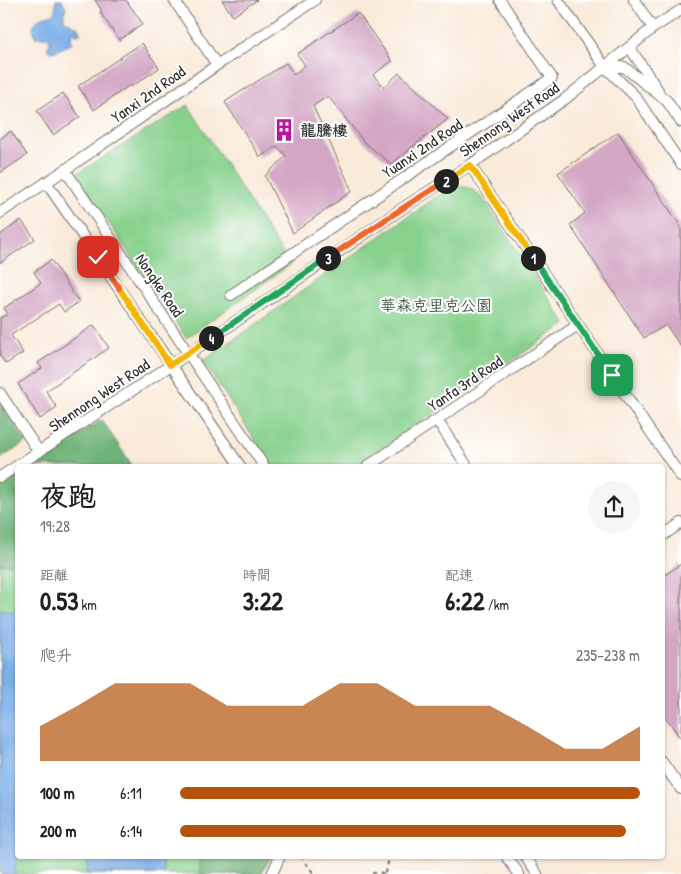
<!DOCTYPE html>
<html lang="zh-TW">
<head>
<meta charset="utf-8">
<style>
	:root { --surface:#fff; --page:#f6f6f6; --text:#202124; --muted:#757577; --accent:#b45309 }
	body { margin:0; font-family:"Patrick Hand","LXGW WenKai TC",sans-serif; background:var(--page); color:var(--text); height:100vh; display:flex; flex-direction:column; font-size:19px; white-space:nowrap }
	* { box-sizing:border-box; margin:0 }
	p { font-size:16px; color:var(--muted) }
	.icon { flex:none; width:28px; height:28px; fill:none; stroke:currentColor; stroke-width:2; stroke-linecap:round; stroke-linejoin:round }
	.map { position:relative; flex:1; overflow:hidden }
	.side { position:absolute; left:15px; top:464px; width:650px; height:395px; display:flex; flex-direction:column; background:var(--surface); border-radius:5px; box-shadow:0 1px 4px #0004 }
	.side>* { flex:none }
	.pin { position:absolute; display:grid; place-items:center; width:42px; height:42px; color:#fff; margin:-21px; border-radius:10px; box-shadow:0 2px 8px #0006 }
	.km { position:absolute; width:25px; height:25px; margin:-12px; border-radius:50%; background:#222; color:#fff; font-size:14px; line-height:25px; text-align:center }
	.round { display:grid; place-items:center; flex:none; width:52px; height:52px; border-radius:26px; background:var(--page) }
	.overview { display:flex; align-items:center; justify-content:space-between; height:85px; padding:0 25px }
	h1 { font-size:28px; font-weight:700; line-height:38px }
	.figures { display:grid; grid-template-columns:repeat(3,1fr); gap:8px; height:85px; padding:5px 25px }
	.figures div { display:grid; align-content:center }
	.figures b { font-size:25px; font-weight:700 }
	.figures small { font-size:14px; font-weight:400 }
	.figures p { font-size:14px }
	.chart { height:140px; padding:10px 25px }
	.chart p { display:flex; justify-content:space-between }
	.chart svg { width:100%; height:90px; margin-top:5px; fill:var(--accent); opacity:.7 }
	ul { padding:0 25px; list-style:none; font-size:16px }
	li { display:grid; grid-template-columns:80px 60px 1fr; align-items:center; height:38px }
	li i { height:12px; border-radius:6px; background:var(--accent) }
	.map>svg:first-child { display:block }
	.green { fill:#88d18d; stroke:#5a7e5c }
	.forest { fill:#6eb378; stroke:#4c6f52 }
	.water { fill:#7caee8; stroke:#546c8a }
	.building { fill:#d3a6c4 }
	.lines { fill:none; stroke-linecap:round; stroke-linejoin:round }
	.minor-casing { stroke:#736e68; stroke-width:12 }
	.path { stroke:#736e68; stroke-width:2; stroke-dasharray:4 4; stroke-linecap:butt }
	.minor { stroke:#fff; stroke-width:10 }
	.split-1-casing { stroke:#fff; stroke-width:10 }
	.split-2-casing { stroke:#fff; stroke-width:10 }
	.split-3-casing { stroke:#fff; stroke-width:10 }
	.split-4-casing { stroke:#fff; stroke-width:10 }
	.split-5-casing { stroke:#fff; stroke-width:10 }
	.split-6-casing { stroke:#fff; stroke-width:10 }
	.split-1 { stroke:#22a559; stroke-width:6 }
	.split-2 { stroke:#f5b400; stroke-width:6 }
	.split-3 { stroke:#f0652b; stroke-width:6 }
	.split-4 { stroke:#22a559; stroke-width:6 }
	.split-5 { stroke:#f5b400; stroke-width:6 }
	.split-6 { stroke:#f0652b; stroke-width:6 }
	.labels { text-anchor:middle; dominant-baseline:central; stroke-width:4; stroke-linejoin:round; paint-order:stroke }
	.street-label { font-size:16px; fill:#2b2b2b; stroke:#fff }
	.poi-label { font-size:16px; font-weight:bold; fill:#2b2b2b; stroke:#fff; text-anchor:start }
	.park-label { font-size:16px; fill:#475d48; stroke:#fff }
</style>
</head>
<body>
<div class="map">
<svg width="681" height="874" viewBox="0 0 681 874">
	<rect width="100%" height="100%" fill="#fff"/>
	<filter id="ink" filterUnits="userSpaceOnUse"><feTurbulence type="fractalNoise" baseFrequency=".02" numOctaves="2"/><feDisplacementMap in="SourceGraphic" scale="10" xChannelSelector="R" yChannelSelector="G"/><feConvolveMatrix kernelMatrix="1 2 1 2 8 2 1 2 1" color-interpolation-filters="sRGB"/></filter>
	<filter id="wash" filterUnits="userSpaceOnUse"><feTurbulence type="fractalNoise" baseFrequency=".0096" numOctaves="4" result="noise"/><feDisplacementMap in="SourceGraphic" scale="20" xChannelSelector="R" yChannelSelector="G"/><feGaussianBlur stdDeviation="1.12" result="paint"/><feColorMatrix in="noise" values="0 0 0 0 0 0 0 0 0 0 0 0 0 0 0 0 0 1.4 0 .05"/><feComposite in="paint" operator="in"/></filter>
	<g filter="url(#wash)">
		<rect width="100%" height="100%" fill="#f9ead9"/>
		<path class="green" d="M188,105L290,265L186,338L76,174Z
			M453,185L470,188L482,197L566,324L356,466H272L203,361Z
			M17,473L18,856H271L261,874H0V484Z"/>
		<path class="forest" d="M0,403L26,442L0,459Z
			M102,420L132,466H29Z
			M17,473V565L13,564L0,565V484Z
			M198,856H271L261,874H201Z"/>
		<path class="water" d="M56,0H62L66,8L64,13V20L77,27L81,33L77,35L74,31L71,36L72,43L56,51L50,52L47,49L50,43L49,37H35L33,26C35,24 36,21 38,20C43,15 50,17 55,12Z
			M0,609L17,613L18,856L14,870L16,874H0Z
			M88,856H160L163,866V874H87Z"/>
		<g id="blocks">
			<path class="building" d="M95,0H126L143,24L119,40L100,12L102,11Z
				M222,0H257L233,16Z
				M358,13L392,61L373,75L384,87L399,73L448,119L391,164L363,141L328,96L313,106L352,191L293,233L265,176L286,156L277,146L260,157L225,102L286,63L294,75L305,65L297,54Z
				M142,43L159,68L131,87L130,85L94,110L78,86Z
				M63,93L80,117L53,135L37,111Z
				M11,131L27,155L0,173V139Z
				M618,132L681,227V347L666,325L644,338L570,225L585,213L558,173Z
				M21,220L35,239L0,263V235Z
				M51,260L79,302L64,312L59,304L11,335L23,353L6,364L0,356V318L8,314L4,308L41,283L34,272Z
				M94,325L109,348L46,391L57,408L40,419L18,384L42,368L38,363Z
				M681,564V739L662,712V577Z"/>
		</g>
	</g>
	<g filter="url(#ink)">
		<use href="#blocks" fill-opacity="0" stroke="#736e68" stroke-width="1"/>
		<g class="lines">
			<defs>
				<path id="minor" d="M174,0L217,65
					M558,0L605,67L635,96L681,164
					M634,0L653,28
					M630,48L658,90
					M605,67H624L667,101L681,122
					M470,165L681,477
					M65,170L264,466
					M46,182L240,466
					M0,213L65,170L217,65L315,0
					M231,295L552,78L500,0
					M0,393L39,452
					M437,420L467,466
					M368,466L578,325
					M0,477L188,354L406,206L470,165L565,99L653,28L681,10
					M662,536L681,523
					M662,762L681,789
					M506,856L519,874
					M525,856L537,874
					M272,874L280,856"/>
			</defs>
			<use href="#minor" class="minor-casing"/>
			<path class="path" d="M301,856L314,874
				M385,873L390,856
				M372,874L377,872L387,874"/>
			<use href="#minor" class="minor"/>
		</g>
	</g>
	<g class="lines" filter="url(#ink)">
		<defs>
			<path id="split-1" d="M533,258L612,375"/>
			<path id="split-2" d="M446,181L470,165L533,258"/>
			<path id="split-3" d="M328,258L406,206L446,181"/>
			<path id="split-4" d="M211,338L328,258"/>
			<path id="split-5" d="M119,288L170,365L211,338"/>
			<path id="split-6" d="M98,257L119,288"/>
		</defs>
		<use href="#split-1" class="split-1-casing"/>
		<use href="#split-2" class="split-2-casing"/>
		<use href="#split-3" class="split-3-casing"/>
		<use href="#split-4" class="split-4-casing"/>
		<use href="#split-5" class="split-5-casing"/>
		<use href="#split-6" class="split-6-casing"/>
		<use href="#split-1" class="split-1"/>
		<use href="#split-2" class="split-2"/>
		<use href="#split-3" class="split-3"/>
		<use href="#split-4" class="split-4"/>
		<use href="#split-5" class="split-5"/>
		<use href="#split-6" class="split-6"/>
	</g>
	<defs>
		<symbol id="building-bare" viewBox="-9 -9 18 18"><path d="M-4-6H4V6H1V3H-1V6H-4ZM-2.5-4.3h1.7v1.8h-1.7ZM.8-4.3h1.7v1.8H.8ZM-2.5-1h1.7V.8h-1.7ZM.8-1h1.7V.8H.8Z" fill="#b5179e" stroke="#fff" stroke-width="2.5" paint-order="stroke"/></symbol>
	</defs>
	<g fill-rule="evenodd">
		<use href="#building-bare" x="268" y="114" width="32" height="32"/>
	</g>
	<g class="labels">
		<g class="street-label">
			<text transform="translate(148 94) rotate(-35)">Yanxi 2nd Road</text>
			<text transform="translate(509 119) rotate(-35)">Shennong West Road</text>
			<text transform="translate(422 148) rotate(-34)">Yuanxi 2nd Road</text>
			<text transform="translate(160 285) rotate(56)">Nongke Road</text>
			<text transform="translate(465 383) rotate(-34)">Yanfa 3rd Road</text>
			<text transform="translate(99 395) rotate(-34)">Shennong West Road</text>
		</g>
		<g class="poi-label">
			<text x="300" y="130">龍騰樓</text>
		</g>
		<g class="park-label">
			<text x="436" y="305">華森克里克公園</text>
		</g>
	</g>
</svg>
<div class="pin" style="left:612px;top:375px;background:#1e9e55"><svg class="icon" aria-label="arrive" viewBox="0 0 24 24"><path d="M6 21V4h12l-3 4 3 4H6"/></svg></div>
<div class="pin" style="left:98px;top:257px;background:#d93025"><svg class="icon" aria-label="check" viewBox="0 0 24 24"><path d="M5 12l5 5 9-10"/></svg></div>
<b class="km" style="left:533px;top:258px">1</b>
<b class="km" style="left:446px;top:181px">2</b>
<b class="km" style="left:328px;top:258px">3</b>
<b class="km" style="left:211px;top:338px">4</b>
<section class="side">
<div class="overview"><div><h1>夜跑</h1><p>19:28</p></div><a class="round"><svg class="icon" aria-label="share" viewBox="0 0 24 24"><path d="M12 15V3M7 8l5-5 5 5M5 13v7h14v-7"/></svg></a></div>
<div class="figures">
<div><p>距離</p><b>0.53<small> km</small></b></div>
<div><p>時間</p><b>3:22</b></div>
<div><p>配速</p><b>6:22<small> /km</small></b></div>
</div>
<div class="chart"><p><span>爬升</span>235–238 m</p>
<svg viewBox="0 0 160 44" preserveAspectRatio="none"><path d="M0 44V27L10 17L20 6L30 6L40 6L50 17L60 17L70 17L80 6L90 6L100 17L110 17L120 17L130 27L140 38L150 38L160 27V44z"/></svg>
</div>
<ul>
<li><b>100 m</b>6:11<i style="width:100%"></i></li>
<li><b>200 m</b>6:14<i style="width:97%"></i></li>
</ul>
</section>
</div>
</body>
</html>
